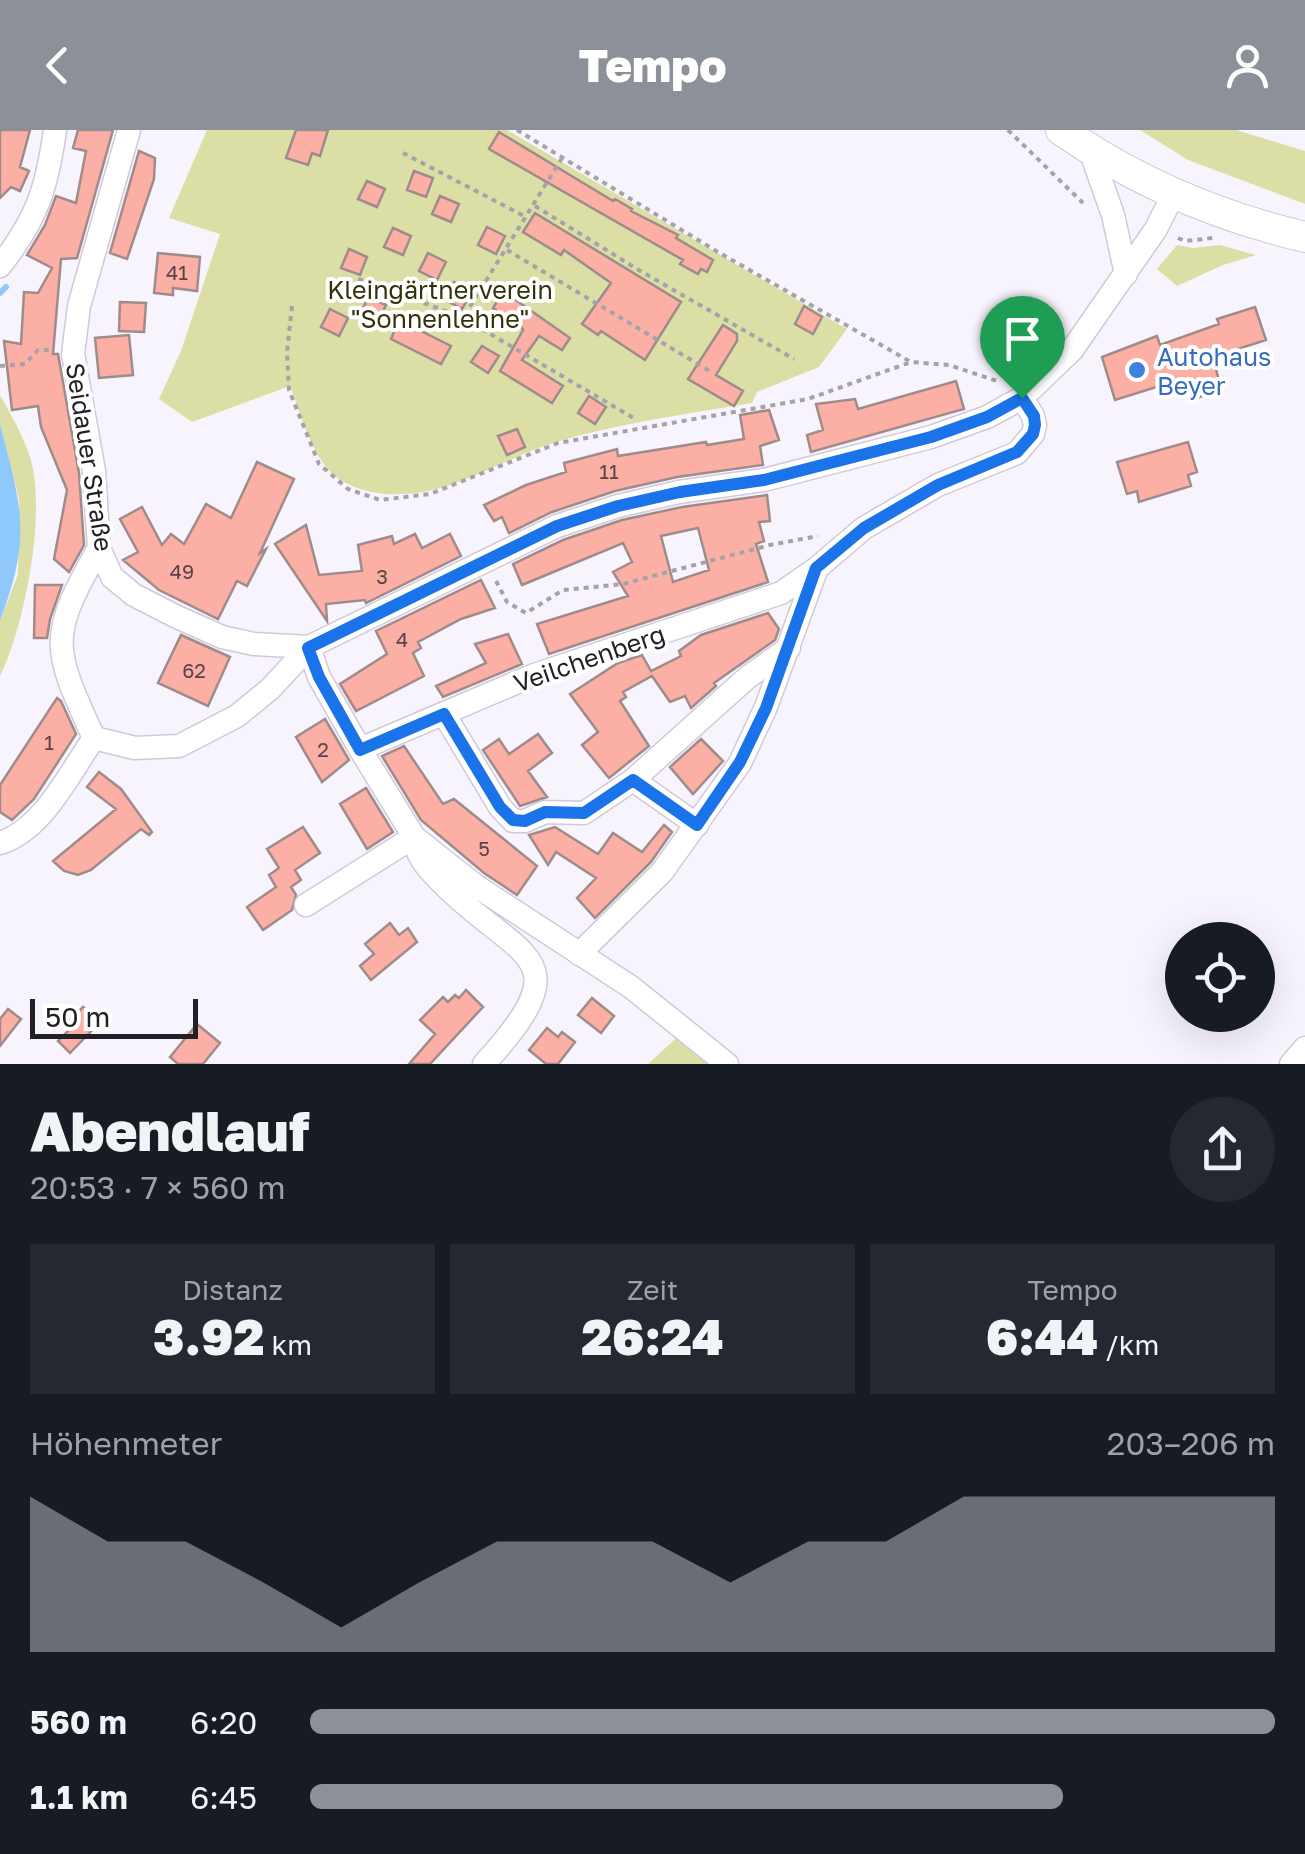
<!DOCTYPE html>
<html lang="de">
<head>
<meta charset="utf-8">
<style>
	:root { --surface:#171b24; --page:#242831; --text:#f1f3f6; --muted:#9ea1a6; --accent:#8c9099 }
	body { margin:0; font-family:"Golos Text",sans-serif; background:var(--page); color:var(--text); height:100vh; display:flex; flex-direction:column; font-size:38px; white-space:nowrap }
	* { box-sizing:border-box; margin:0 }
	p { font-size:32px; color:var(--muted) }
	.icon { flex:none; width:55px; height:55px; fill:none; stroke:currentColor; stroke-width:2; stroke-linecap:round; stroke-linejoin:round }
	.map { position:relative; height:934px; overflow:hidden }
	.drawer { display:flex; flex-direction:column; background:var(--surface); flex:1 }
	.drawer>* { flex:none }
	.buttons { position:absolute; left:1165px; top:792px; display:grid; gap:20px }
	.buttons a { display:grid; place-items:center; width:110px; height:110px; border-radius:50%; background:var(--surface); box-shadow:0 10px 40px #0002; font-size:50px }
	.scale { position:absolute; left:30px; bottom:25px; width:168px; box-sizing:border-box; padding-left:10px; border:5px solid #222026; border-top:0; font-size:28px; line-height:35px; white-space:nowrap; color:#222026; -webkit-text-stroke:8px #fff; paint-order:stroke }
	.pin { position:absolute; display:grid; place-items:center; width:85px; height:85px; color:#fff; margin:-102px -42px; border-radius:50% 50% 50% 0; rotate:-45deg; box-shadow:0 0 10px #0007 }
	.pin .icon { rotate:45deg }
	.round { display:grid; place-items:center; flex:none; width:105px; height:105px; border-radius:52px; background:var(--page) }
	.overview { display:flex; align-items:center; justify-content:space-between; height:170px; padding:0 30px }
	h1 { font-size:55px; font-weight:800; line-height:75px }
	.stats { display:grid; grid-template-columns:repeat(3,1fr); gap:15px; height:170px; padding:10px 30px }
	.stats div { display:grid; align-content:center; border-radius:0px; background:var(--page); text-align:center }
	.stats b { font-size:50px; font-weight:800 }
	.stats small { font-size:28px; font-weight:400 }
	.stats p { font-size:28px }
	.chart { height:280px; padding:20px 30px }
	.chart p { display:flex; justify-content:space-between }
	.chart svg { width:100%; height:180px; margin-top:10px; fill:var(--accent); opacity:.7 }
	ul { padding:0 30px; list-style:none; font-size:32px }
	li { display:grid; grid-template-columns:160px 120px 1fr; align-items:center; height:75px }
	li i { height:25px; border-radius:12px; background:var(--accent) }
	header { display:flex; justify-content:space-between; align-items:center; height:130px; padding:0 30px; background:var(--accent); color:#fff; font-size:45px; font-weight:800 }
	.map>svg:first-child { display:block }
	.green { fill:#dbdfa6 }
	.water { fill:#8fc8fa }
	.lines { fill:none; stroke-linecap:round; stroke-linejoin:round }
	.stream { stroke:#8fc8fa; stroke-width:6 }
	.building { fill:#fcafa5; stroke:#9f8c8a; stroke-width:2.5; fill-rule:evenodd }
	.minor-casing { stroke:#d0c9da; stroke-width:25 }
	.major-casing { stroke:#d0c9da; stroke-width:32 }
	.path { stroke:#a5a2aa; stroke-width:4; stroke-dasharray:5 5; stroke-linecap:butt }
	.minor { stroke:#fff; stroke-width:22 }
	.major { stroke:#fff; stroke-width:30 }
	.route-casing { stroke:#fff; stroke-width:20 }
	.route { stroke:#1a73e8; stroke-width:12 }
	.shop-dot { fill:#3f7fe0; stroke:#fff; stroke-width:4 }
	.labels { text-anchor:middle; dominant-baseline:central; stroke-width:8; stroke-linejoin:round; paint-order:stroke }
	.number-label { font-size:20px; fill:#584446 }
	.park-label { font-size:25px; fill:#31320a; stroke:#fff }
	.shop-label { font-size:25px; fill:#366cbe; stroke:#fff; text-anchor:start }
	.street-label { font-size:25px; fill:#222026; stroke:#fff }
</style>
</head>
<body>
<header><svg class="icon" aria-label="back" viewBox="0 0 24 24"><path d="M15 5l-7 7 7 7"/></svg>Tempo<svg class="icon" aria-label="person" viewBox="0 0 24 24"><circle cx="12" cy="8" r="4"/><path d="M4 21q1-7 8-7t8 7"/></svg></header>
<div class="map">
<svg width="1305" height="934" viewBox="0 0 1305 934">
	<rect width="100%" height="100%" fill="#f8f4fe"/>
	<path class="green" d="M207,0H507L847,199L819,237L757,262L752,273C687,284 620,293 556,312C513,325 472,352 428,361C398,367 365,366 339,349C311,329 302,286 290,256L192,292L159,269L181,221L220,104L169,88Z
		M1140,0H1236L1305,21V74L1188,30Z
		M1177,115L1194,118L1220,115L1256,125L1223,135L1177,156L1157,139Z
		M0,265C11,284 23,306 30,327C47,382 25,495 0,546V491L18,444L19,369L0,294Z
		M685,900L727,934H648Z"/>
	<path class="water" d="M0,294C22,379 32,406 0,491Z"/>
	<g class="lines">
		<path class="stream" d="M0,163L6,157"/>
	</g>
	<path class="building" d="M0,0H30L20,37L29,41L20,61L11,57L0,68Z
		M78,0H113L77,128L61,129L53,224H58L79,343L84,415L69,442L54,429L67,360L41,297L38,276L12,280L4,211L21,214L24,162L38,163L52,138L27,125L45,95L56,66L76,73L86,21L73,18Z
		M296,0H328L320,26L312,23L308,35L286,28Z
		M499,2L613,71L615,69L632,79L631,81L678,105L676,108L713,130L707,142L701,139L698,144L680,134L683,130L489,19Z
		M139,21L155,28L154,49L127,129L110,123Z
		M414,41L433,48L426,67L407,60Z
		M367,51L385,59L377,77L358,69Z
		M440,66L459,74L451,92L432,84Z
		M535,83L681,172L645,230L601,201L598,205L582,194L611,153L564,120L561,125L523,102Z
		M487,97L505,106L496,124L478,115Z
		M393,98L411,106L403,125L384,117Z
		M349,119L367,127L360,145L341,138Z
		M158,123L200,127L197,161L173,158V165L154,163Z
		M428,123L446,132L437,150L419,141Z
		M454,152L472,162L462,179L444,169Z
		M503,161L570,208L562,220L539,206L522,230L563,256L552,273L500,241L523,200L521,196L493,178Z
		M368,167L386,175L378,193L360,185Z
		M120,172L146,173L144,202L119,201Z
		M804,176L822,187L813,204L795,194Z
		M1255,177L1266,210L1213,227L1221,259L1189,271L1182,249L1115,270L1102,227L1157,206L1160,215L1219,194L1217,189Z
		M330,179L348,188L339,206L321,197Z
		M399,190L451,216L441,234L391,209Z
		M723,195L737,204V211L716,245L743,261L734,276L688,249Z
		M129,205L133,245L99,248L95,208Z
		M482,216L499,226L488,243L471,232Z
		M956,251L964,279L811,322L807,305L823,300L816,274L855,269L858,279Z
		M589,266L606,277L595,294L578,283Z
		M769,280L779,310L760,316L763,335L677,347L615,361L552,382L509,403L502,387L494,391L484,375L526,355L566,342L564,333L617,319L618,326L706,312L707,315L744,309L740,285Z
		M517,299L525,317L507,325L498,306Z
		M1188,312L1197,342L1188,345L1191,356L1139,372L1137,361L1127,364L1117,332Z
		M257,332L294,349L260,423L266,419L247,456L237,451L218,489L159,460L123,430L138,422L120,389L142,377L162,415L171,404L184,414L206,374L231,388Z
		M767,365L770,391L759,392L764,411L756,414L768,452L549,524L537,494L628,466L613,442L632,432L623,413L522,455L513,434L563,410L622,390L682,377ZM698,398L709,440L673,452L661,406Z
		M306,395L319,445L362,441L358,415L392,406L394,414L415,404L422,418L450,404L461,426L366,473L365,470L326,474L327,491L275,414Z
		M481,450L495,478L461,489L418,512L421,518L413,523L424,546L356,581L340,554L387,524L376,501Z
		M35,455H62L50,489L47,508H34Z
		M768,483L779,499L775,510L714,553L716,556L691,578L685,566L670,572L652,546L623,562L626,567L620,571L649,616L609,648L582,615L598,602L570,564L618,533L642,525L651,541L681,526L679,521L701,505Z
		M508,504L522,534L443,567L436,556L486,533L475,514Z
		M181,505L230,527L208,576L158,553Z
		M57,568L61,571L76,604L34,669L12,690L0,682V655Z
		M325,589L349,630L322,652L296,607Z
		M538,604L552,623L528,641L547,667L520,676L483,620L499,609L509,624Z
		M701,609L723,631L693,664L670,637Z
		M404,616L443,674L454,669L537,736L517,765L484,743L421,690L382,626Z
		M99,642L121,659L152,702L149,705L141,699L91,740L78,745L64,741L53,731L116,679L87,657Z
		M366,658L393,702L367,719L340,674Z
		M664,695L672,702L651,732L595,788L577,768L596,748L556,722L548,735L529,705L555,697L598,724L613,703L642,722Z
		M303,697L320,723L295,740L301,750L291,757L296,765L292,780L263,800L247,777L276,757L269,745L279,738L267,719Z
		M390,793L399,805L408,798L417,812L371,850L360,836L374,824L365,814Z
		M466,860L483,877L430,934H409L435,904L420,890L443,867L448,872L455,865L459,868Z
		M592,868L614,886L601,903L578,885Z
		M83,877L99,893L70,923L58,911L73,896L69,891Z
		M8,879L21,889L0,916V889Z
		M197,894L220,913L203,934H178L170,927Z
		M547,898L558,907L562,902L575,912L558,934H546L529,920Z"/>
	<g class="lines">
		<defs>
			<path id="minor" d="M129,0L79,176L73,224L94,341L99,418L112,447L134,465L175,486L222,507L254,514L309,517
				M1090,20L1113,85L1126,144
				M0,136C37,89 47,58 55,0
				M309,517L319,547L360,619L414,707L476,756L631,857L727,934
				M444,584L500,677L513,691H525L545,682L584,683L633,650L748,547L789,518
				M94,608L135,618L179,616L237,586L270,559L309,517L557,396L618,376L679,362L764,350L931,307L987,287L1022,268L1072,220L1156,99L1173,65
				M94,608C52,516 48,508 99,418
				M360,619L534,545L781,463L817,438
				M633,650L697,695
				M0,713C43,700 70,642 94,608
				M306,775L414,707C416,726 427,738 441,752C518,831 586,823 484,934
				M579,824L662,742L740,633L766,577L817,438L864,398L938,355L1017,323L1033,304L1035,295L1033,286L1022,268
				M1291,934L1305,918"/>
			<path id="major" d="M1061,0C1136,52 1216,86 1305,107"/>
		</defs>
		<use href="#minor" class="minor-casing"/>
		<use href="#major" class="major-casing"/>
		<path class="path" d="M517,0L718,122L911,232L949,235L1000,252
			M1008,0L1083,73
			M403,23L526,87
			M562,28L463,188L637,290
			M535,76L637,139L794,229
			M1178,108L1185,111L1213,108
			M507,120L713,243
			M358,149L462,187
			M292,176L287,222L289,260L319,334L348,359L380,370L430,364L558,313L808,269L911,232
			M0,236L25,234L38,220H49
			M496,451L507,472L526,483L563,460L623,454L770,415L818,406"/>
		<use href="#minor" class="minor"/>
		<use href="#major" class="major"/>
	</g>
	<g class="lines">
		<defs>
			<path id="route" d="M1022,268L1034,286L1035,295L1033,304L1017,322L938,355L864,398L816,438L766,578L740,632L697,695L633,650L584,683L545,682L525,691L513,690L500,677L444,584L360,620L319,547L308,518L557,396L618,376L680,362L764,350L931,307L987,287Z"/>
		</defs>
		<use href="#route" class="route-casing"/>
		<use href="#route" class="route"/>
	</g>
	<circle class="shop-dot" cx="1137" cy="240" r="10"/>
	<g class="labels">
		<g class="number-label">
			<text x="177" y="142">41</text>
			<text x="609" y="341">11</text>
			<text x="182" y="441">49</text>
			<text x="382" y="446">3</text>
			<text x="402" y="509">4</text>
			<text x="194" y="540">62</text>
			<text x="49" y="612">1</text>
			<text x="323" y="619">2</text>
			<text x="484" y="718">5</text>
		</g>
		<g class="park-label">
			<text x="440" y="159">Kleingärtnerverein<tspan x="440" dy="29">"Sonnenlehne"</tspan></text>
		</g>
		<g class="shop-label">
			<text x="1157" y="226">Autohaus<tspan x="1157" dy="29">Beyer</tspan></text>
		</g>
		<g class="street-label">
			<text transform="translate(90 327) rotate(81)">Seidauer Straße</text>
			<text transform="translate(589 528) rotate(-19)">Veilchenberg</text>
		</g>
	</g>
</svg>
<div class="buttons">
<a><svg class="icon" aria-label="locate" viewBox="0 0 24 24"><circle cx="12" cy="12" r="6"/><path d="M12 2v4M12 18v4M2 12h4M18 12h4"/></svg></a>
</div>
<div class="scale">50 m</div>
<div class="pin" style="left:1022px;top:268px;background:#1e9e55"><svg class="icon" aria-label="arrive" viewBox="0 0 24 24"><path d="M6 21V4h12l-3 4 3 4H6"/></svg></div>
</div>
<section class="drawer">
<div class="overview"><div><h1>Abendlauf</h1><p>20:53 · 7 × 560 m</p></div><a class="round"><svg class="icon" aria-label="share" viewBox="0 0 24 24"><path d="M12 15V3M7 8l5-5 5 5M5 13v7h14v-7"/></svg></a></div>
<div class="stats">
<div><p>Distanz</p><b>3.92<small> km</small></b></div>
<div><p>Zeit</p><b>26:24</b></div>
<div><p>Tempo</p><b>6:44<small> /km</small></b></div>
</div>
<div class="chart"><p><span>Höhenmeter</span>203–206 m</p>
<svg viewBox="0 0 160 44" preserveAspectRatio="none"><path d="M0 44V6L10 17L20 17L30 27L40 38L50 27L60 17L70 17L80 17L90 27L100 17L110 17L120 6L130 6L140 6L150 6L160 6V44z"/></svg>
</div>
<ul>
<li><b>560 m</b>6:20<i style="width:100%"></i></li>
<li><b>1.1 km</b>6:45<i style="width:78%"></i></li>
</ul>
</section>
</body>
</html>
